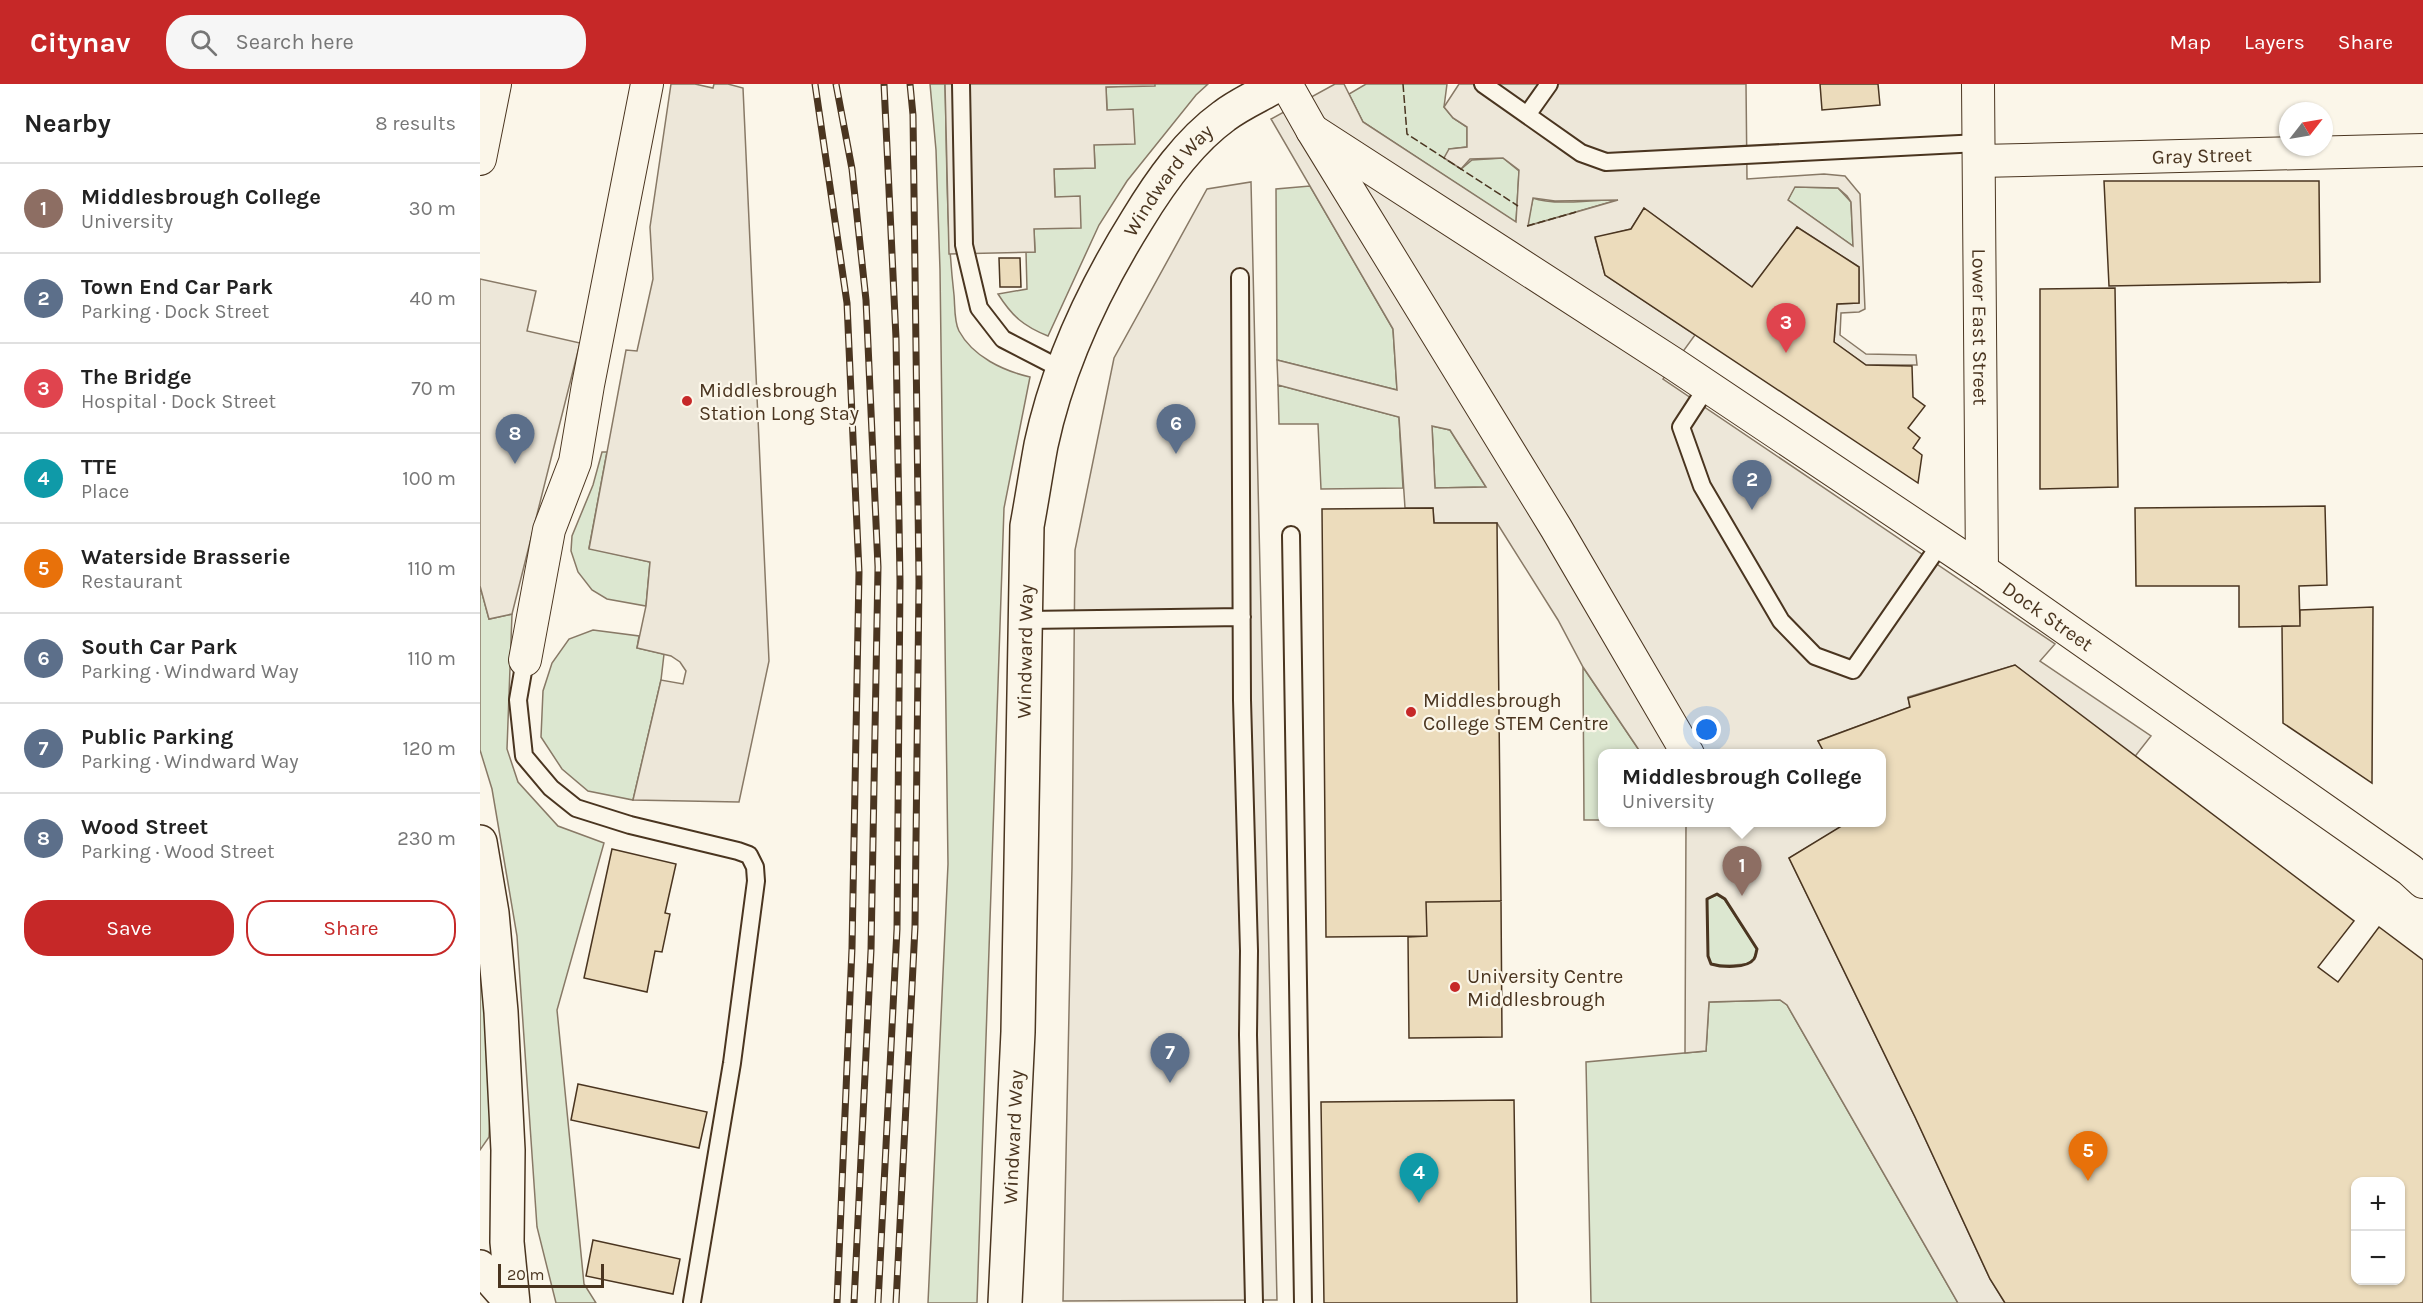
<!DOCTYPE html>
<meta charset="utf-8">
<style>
:root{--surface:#fff;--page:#f6f6f6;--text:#222;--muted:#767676;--line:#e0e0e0;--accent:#c62828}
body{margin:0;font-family:Karla,sans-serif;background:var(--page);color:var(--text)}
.controls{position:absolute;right:18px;bottom:18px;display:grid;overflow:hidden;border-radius:12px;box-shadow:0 2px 4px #0004}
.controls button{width:54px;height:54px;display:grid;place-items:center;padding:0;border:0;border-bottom:2px solid var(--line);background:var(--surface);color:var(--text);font:30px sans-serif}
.compass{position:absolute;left:1799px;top:18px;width:54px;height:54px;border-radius:50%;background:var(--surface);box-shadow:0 2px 4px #0004;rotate:59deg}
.scale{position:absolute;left:18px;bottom:15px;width:106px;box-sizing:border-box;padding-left:6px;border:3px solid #4a3520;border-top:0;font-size:16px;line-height:21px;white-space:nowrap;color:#4a3520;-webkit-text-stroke:4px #fbf6e9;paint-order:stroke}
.you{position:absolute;left:1227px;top:646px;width:21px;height:21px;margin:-15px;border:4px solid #fff;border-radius:50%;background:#1a73e8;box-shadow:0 0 0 9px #1a73e833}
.badge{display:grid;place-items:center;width:39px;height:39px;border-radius:50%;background:var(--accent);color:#fff;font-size:20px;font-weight:700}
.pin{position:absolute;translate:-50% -50px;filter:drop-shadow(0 2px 3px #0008)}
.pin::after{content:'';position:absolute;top:32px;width:21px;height:18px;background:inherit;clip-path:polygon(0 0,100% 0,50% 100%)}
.popup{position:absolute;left:1118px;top:665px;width:288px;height:78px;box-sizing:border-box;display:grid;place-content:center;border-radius:12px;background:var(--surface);filter:drop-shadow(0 2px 4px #0005);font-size:20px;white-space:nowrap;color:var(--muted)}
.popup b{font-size:22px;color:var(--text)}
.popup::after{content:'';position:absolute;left:50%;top:100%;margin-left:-12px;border:12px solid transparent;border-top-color:var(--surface)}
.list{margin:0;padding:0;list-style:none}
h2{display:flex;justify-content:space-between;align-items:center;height:78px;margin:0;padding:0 24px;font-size:26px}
h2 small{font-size:20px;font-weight:400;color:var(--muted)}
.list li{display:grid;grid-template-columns:39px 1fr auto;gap:18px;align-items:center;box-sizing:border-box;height:90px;padding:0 24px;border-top:2px solid var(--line)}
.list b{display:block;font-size:22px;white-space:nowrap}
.list p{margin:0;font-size:20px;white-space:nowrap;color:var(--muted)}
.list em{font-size:20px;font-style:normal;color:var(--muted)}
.actions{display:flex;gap:12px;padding:18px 24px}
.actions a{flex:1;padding:14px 0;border:2px solid var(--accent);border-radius:24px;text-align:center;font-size:21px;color:var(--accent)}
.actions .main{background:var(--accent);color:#fff}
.icon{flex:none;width:33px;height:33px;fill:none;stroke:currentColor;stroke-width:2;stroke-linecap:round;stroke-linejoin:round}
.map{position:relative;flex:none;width:1943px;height:1219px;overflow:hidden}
header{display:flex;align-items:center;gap:36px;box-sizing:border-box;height:84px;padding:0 30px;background:var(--accent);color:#fff}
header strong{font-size:28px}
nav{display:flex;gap:33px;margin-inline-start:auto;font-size:21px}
.search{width:420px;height:54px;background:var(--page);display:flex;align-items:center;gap:15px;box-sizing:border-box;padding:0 21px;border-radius:24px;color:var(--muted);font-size:22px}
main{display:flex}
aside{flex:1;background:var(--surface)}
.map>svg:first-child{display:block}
</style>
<header>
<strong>Citynav</strong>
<div class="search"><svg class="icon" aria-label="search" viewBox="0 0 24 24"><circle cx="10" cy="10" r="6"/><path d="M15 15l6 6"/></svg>Search here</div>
<nav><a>Map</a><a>Layers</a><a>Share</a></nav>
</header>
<main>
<aside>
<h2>Nearby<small>8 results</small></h2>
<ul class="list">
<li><span class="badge" style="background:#8d6e63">1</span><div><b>Middlesbrough College</b><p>University</p></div><em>30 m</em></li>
<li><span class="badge" style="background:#5c6f8a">2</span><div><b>Town End Car Park</b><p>Parking · Dock Street</p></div><em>40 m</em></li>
<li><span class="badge" style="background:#e0444e">3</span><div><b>The Bridge</b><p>Hospital · Dock Street</p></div><em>70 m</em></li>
<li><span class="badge" style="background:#0f9aa8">4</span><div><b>TTE</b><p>Place</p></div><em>100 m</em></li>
<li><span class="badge" style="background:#e8710a">5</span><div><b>Waterside Brasserie</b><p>Restaurant</p></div><em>110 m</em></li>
<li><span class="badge" style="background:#5c6f8a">6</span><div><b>South Car Park</b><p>Parking · Windward Way</p></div><em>110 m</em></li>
<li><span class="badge" style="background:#5c6f8a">7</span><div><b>Public Parking</b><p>Parking · Windward Way</p></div><em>120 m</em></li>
<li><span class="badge" style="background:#5c6f8a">8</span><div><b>Wood Street</b><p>Parking · Wood Street</p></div><em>230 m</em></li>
</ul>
<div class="actions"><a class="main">Save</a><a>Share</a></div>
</aside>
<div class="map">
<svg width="1943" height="1219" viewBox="0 0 1943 1219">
<rect width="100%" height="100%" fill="#fbf6e9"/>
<path fill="#dce7d0" stroke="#887966" stroke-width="1.5" d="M450,0h15c2,70 1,141 9,211 1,10 0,27 5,36 14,26 45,40 71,46l-26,131 -27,795h-49l20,-439 -8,-594 -4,-120z
M675,0h53l-12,11 -69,86 -28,44 -51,111c-25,-10 -36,-20 -50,-42l29,-5 -1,-37h9l-1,-23 21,-32 -1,-28 41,-1 -1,-23 13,-35 -1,-23z
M886,0h81l-3,23 9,11 14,9v20l-18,2 12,20 11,-9 31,-2 16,13 -3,52 -153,-101 -14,-28z
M830,102l83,143 4,61 -120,-30 -1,-171z
M1314,103l44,1 13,14 2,44 -65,-46z
M1053,114c19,8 67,2 88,1l-94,27z
M798,301l121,32 4,71 -82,1 -3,-65h-39z
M952,342l18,4 36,57 -51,1z
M122,368h5l-18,96 61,14 -4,44 -39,-7 -15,-9 -14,-18 -7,-21 1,-15 21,-51z
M0,502l9,33 23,-5 -5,135 11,33 40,44 46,17 -47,167 27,274 12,19h-40l-19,-76 -20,-291 -25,-147 -12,-39z
M113,546l46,6 -2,12 27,6 -3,26 -28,120 -45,-9 -26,-22 -21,-32 2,-46 9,-28 17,-24z
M1103,583l58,86 -39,1v66h-18z
M1237,810l8,5 32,50c-1,3 -1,7 -3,10 -7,10 -33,8 -43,5l-3,-8 -1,-57z
M0,825l13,127 -4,101 -9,13z
M1300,916l7,5 171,298h-367l-5,-241 120,-11 3,-49z"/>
<path fill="#ede7d9" stroke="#887966" stroke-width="1.5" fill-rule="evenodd" d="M191,0h24l18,4 1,-4h14l15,4 26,573 -30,141 -106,-2 28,-120 22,4 3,-13 -6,-9 -9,-6 -34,-8 9,-42 4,-44 -61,-13 37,-199 11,1 16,-72 -3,-52z
M465,0h210v2l-49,1 1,23 26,-1 2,35 -41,1 1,23 -41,1 1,28 25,-1 1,32 -47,1 1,23 -86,2z
M855,0h9l19,38 153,100 3,-52 -16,-12 -33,1 -9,10 -17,-11 5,-9 18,-2v-20l-14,-9 -9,-11 15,-23h287l1,95 77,-5 21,2 15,18 5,115 -6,3 -18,1 -1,22 26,19 50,1 1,10h-51l-32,-23 3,-38 22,-1v-36l-62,-40 -45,60 -108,-79 -13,21 -36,9 10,37 90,60 -32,44 392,265 -15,17 111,75 -18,23 -118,-94 -107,32 2,10 -92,34 7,12h-184l-58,-86 -25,-47 -61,-97h-63l-1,-15h-28l-6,-91 -121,-32 -1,-25 120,30 -4,-61 -122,-210zM1315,103l43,1 9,8 4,6 2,44 -65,-46zM1053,114l22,3 63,-1 -90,26zM952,342l18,4 36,57 -51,1z
M771,98l26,1118 -214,1 9,-434 3,-317 39,-192 93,-169z
M0,195l56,12 -9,40 53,12 -68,271 -23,5 -9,-33z
M1206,739h162l-59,35 126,259 75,162 15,24h-47l-171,-298 -7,-5 -71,2 -3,49 -21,2zM1237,811l7,4 33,50 -3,10 -7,5 -29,2 -7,-2 -3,-8 -1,-57z"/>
<path fill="#ecdcbc" stroke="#4a3520" stroke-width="1.5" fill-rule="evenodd" d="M1340,0h58l2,21 -58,5z
M1624,97h215l1,101 -211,4z
M1164,124l108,79 45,-60 62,40v36l-22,1 -3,38 32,23 46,1 1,31 12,9 -17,22 12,10 -7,10 9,7 -4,28 -313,-208 -10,-38 36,-8z
M519,174h21l1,29h-21z
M1635,204l3,199 -78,2v-200z
M1845,422l2,79 -28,1 1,40 -61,1v-41h-103l-1,-78z
M953,424l1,15h63l4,378 -75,1 1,34 -101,1 -4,-428z
M1893,523l-1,176 -89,-60 -1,-97h18v-16z
M1535,581l339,256 -36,46 20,15 41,-55 44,33v343h-418l-15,-24 -75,-162 -126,-259 59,-36h34v-68h-57l-7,-13 92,-34 -2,-9zM1876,1098h44v98h-44z
M132,765l64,15 -11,49 5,1 -8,38 -7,-1 -8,41 -63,-14z
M1021,817l1,136 -93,1 -1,-101 19,-1 -1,-34z
M98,1000l129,28 -8,36 -128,-28z
M1034,1016l3,203h-193l-3,-201z
M113,1156l87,19 -7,35 -87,-18z"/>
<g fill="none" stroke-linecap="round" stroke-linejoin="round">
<defs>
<path id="lane" d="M481,0l3,161 15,63 24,31 60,31
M1003,0l98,69 25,9 373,-19
M1047,31l22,-31
M760,193l2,423 7,251 -1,84 6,268
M1227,303l-26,40 21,59 79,135 34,35 38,14 88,-127
M811,451l12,768
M547,536l215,-3
M45,576l-7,40 6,56 27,32 25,20 54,17 108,26 11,4 6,12 1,14 -24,182 -40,239"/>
<g id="street">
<path d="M806,0l26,46 244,398 132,226"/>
<path id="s1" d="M1498,0l4,486"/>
<path id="s2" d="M832,46l362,234 308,206 428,300 13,12"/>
<path d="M0,75l15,-75"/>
<path id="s3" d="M1500,77l443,-11"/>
<path d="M45,576l24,-130 26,-68 13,-77 59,-301"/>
</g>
<g id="secondary">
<path d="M0,1183l32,36"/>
<path id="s4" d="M525,1219l13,-271 9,-506c5,-27 9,-54 14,-81 17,-80 53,-156 96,-225 23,-38 51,-78 87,-104 17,-13 37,-21 55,-32"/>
</g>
<path id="highway" d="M0,758l12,71 9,99 7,138 -1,92 6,61"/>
</defs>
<use href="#lane" stroke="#4a3520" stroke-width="20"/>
<use href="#street" stroke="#4a3520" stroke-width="34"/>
<use href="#secondary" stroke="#4a3520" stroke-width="36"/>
<use href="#highway" stroke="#4a3520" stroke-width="36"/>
<use href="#lane" stroke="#fbf6e9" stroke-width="16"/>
<use href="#street" stroke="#fbf6e9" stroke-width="32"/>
<use href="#secondary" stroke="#fbf6e9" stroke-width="33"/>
<use href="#highway" stroke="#fbf6e9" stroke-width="33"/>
<defs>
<path id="rail" d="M335,0l32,219 12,269 -7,376 -15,355
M356,0l16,85 14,131 12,267 -7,383 -17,353
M398,1219l19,-374 3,-348 -4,-243 -12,-254
M416,1219l19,-376 4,-345 -6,-467 -3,-31"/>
</defs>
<use href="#rail" stroke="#4a3520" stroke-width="7"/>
<use href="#rail" stroke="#fbf6e9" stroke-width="4.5" stroke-dasharray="14" stroke-linecap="butt"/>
<path stroke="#4a3520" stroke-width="1.5" stroke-dasharray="8 3" stroke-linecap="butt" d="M923,0l4,50 111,72
M1047,142l49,-14"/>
<path stroke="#4a3520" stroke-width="3" d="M1237,810l8,5 32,50c-1,3 -1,7 -3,10 -7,10 -33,8 -43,5l-3,-8 -1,-57z"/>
</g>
<g fill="#c62828" stroke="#fbf6e9" stroke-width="2">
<circle cx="207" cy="317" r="6"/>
<circle cx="931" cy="628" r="6"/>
<circle cx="975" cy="903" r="6"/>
</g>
<g text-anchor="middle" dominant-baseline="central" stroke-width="4.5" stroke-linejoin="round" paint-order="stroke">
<g font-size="20" fill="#4a3520" stroke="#fbf6e9">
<text stroke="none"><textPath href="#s3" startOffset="222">Gray Street</textPath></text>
<text stroke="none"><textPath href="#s4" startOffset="1156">Windward Way</textPath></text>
<text stroke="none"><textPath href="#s1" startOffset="243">Lower East Street</textPath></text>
<text stroke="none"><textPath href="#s2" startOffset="882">Dock Street</textPath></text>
<text stroke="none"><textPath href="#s4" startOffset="652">Windward Way</textPath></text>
<text stroke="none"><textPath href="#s4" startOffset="166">Windward Way</textPath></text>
</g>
<g font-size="20" fill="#4a3520" stroke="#fbf6e9" text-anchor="start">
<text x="219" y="306">Middlesbrough<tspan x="219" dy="23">Station Long Stay</tspan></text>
<text x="943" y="616">Middlesbrough<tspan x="943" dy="23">College STEM Centre</tspan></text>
<text x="987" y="892">University Centre<tspan x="987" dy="23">Middlesbrough</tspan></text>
</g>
</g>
</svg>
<div class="controls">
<button>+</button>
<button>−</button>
</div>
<svg class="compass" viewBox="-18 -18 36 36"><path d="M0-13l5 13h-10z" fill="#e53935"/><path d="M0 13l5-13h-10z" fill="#767676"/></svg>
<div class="scale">20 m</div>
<div class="you"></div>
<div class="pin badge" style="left:1262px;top:812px;background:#8d6e63">1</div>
<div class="popup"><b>Middlesbrough College</b>University</div>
<div class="pin badge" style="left:1272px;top:426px;background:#5c6f8a">2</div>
<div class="pin badge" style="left:1306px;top:269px;background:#e0444e">3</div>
<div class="pin badge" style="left:939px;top:1119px;background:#0f9aa8">4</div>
<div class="pin badge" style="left:1608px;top:1097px;background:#e8710a">5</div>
<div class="pin badge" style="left:696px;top:370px;background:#5c6f8a">6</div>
<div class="pin badge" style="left:690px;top:999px;background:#5c6f8a">7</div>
<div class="pin badge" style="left:35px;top:380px;background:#5c6f8a">8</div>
</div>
</main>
